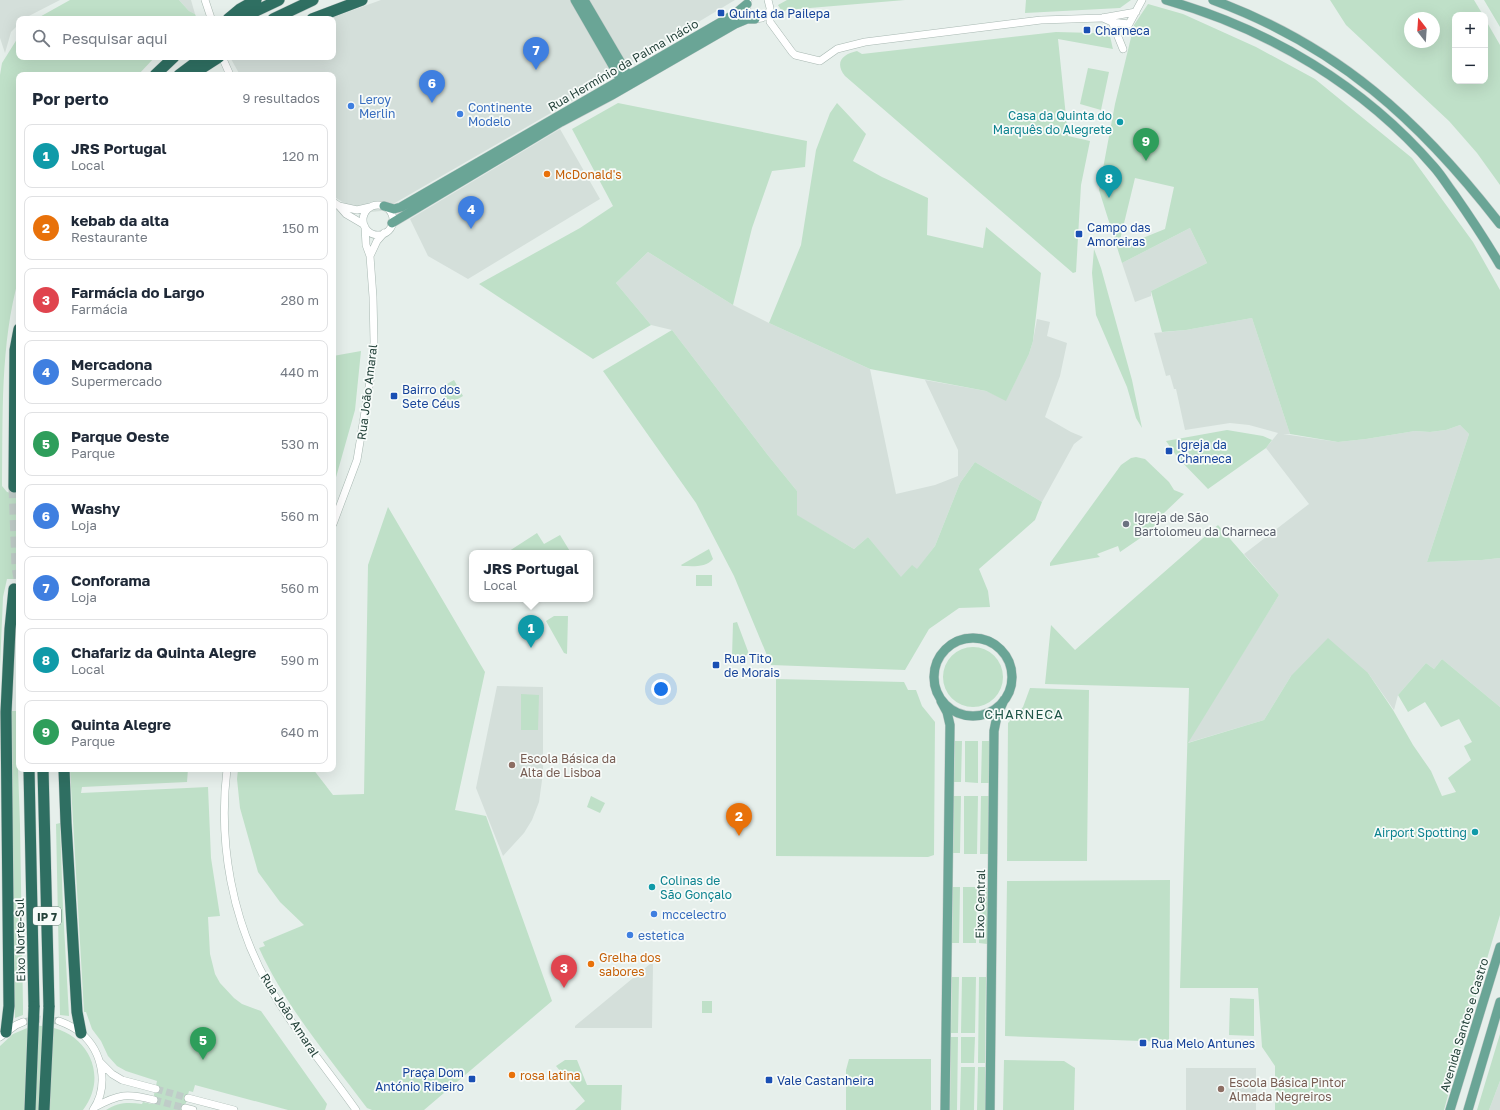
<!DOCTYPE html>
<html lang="pt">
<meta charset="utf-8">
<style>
:root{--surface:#fff;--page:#f6f6f7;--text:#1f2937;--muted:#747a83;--line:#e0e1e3;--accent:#b45309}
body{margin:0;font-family:"Golos Text",sans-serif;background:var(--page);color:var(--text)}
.controls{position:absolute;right:12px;top:12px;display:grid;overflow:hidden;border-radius:8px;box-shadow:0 4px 16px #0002}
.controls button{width:36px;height:36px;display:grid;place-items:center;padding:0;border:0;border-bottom:1px solid var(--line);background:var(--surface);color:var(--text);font:20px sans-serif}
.compass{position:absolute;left:1404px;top:12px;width:36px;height:36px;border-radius:50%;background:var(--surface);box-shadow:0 4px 16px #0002;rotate:343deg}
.you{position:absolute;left:661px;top:689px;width:14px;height:14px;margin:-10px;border:3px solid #fff;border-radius:50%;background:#1a73e8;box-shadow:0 0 0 6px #1a73e833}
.badge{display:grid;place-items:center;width:26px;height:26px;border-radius:50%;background:var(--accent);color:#fff;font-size:13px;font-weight:700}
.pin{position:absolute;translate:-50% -33px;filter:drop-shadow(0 1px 2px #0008)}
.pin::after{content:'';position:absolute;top:21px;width:14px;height:12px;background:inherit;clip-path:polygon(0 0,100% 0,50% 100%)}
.popup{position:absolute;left:469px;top:550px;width:124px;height:52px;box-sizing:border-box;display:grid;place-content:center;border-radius:8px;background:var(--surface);filter:drop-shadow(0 1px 3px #0005);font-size:13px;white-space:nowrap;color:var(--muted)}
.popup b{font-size:15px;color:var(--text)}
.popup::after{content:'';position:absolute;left:50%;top:100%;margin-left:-8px;border:8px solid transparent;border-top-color:var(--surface)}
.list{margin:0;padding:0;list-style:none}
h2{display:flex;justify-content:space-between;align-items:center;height:52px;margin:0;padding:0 16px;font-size:17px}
h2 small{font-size:13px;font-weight:400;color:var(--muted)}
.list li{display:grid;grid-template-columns:26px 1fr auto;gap:12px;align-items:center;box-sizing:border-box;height:64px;margin:0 8px 8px;padding:0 8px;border:1px solid var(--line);border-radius:8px}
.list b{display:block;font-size:15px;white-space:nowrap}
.list p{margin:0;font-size:13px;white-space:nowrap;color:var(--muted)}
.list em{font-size:13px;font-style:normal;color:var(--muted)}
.icon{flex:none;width:22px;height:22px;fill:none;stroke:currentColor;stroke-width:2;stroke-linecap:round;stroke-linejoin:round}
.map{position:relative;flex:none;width:1500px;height:1110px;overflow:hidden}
.search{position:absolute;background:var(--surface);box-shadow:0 4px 16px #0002;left:16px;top:16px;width:320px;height:44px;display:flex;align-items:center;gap:10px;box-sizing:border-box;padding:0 14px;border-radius:8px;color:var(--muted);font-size:15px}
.panel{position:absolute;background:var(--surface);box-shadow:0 4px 16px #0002;left:16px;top:72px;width:320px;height:700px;border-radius:8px}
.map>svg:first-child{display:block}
</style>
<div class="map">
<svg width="1500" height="1110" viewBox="0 0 1500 1110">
<rect width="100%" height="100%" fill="#e6efeb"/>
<path fill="#d4dfda" d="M0,0h60l-37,19h-4v5l-8,8 -6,21 -5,-15z
M179,0h12l4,14 -6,-3z
M381,0h354l-100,60 -34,24 -220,127 -21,2 -27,-17v-121h-93l-9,-16 4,-2h98v-38h-5z
M560,129l40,70 -132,80 -40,-23 -18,-37z
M1190,228l17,35 -56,28v5l-16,6 -13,-39z
M648,252l85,53 36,18 101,46 26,125 39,-9 23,-9v-26l-33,-70 61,11 20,9 23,-46 4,-13 4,-22 13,3 -3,14 20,7 -7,33 -15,41 26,15 12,5 -9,7 -32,58 -67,-40 -15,21 -25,63 -18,24 -16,8 -33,-41 -14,12 -58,-34 1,-24 -30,-37 -95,-124 -21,-5 -35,-42z
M1252,318l38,116h-7l55,8 28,-3 49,-8 15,1 16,-2 14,-5 9,9 -42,128 55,-2 18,-2v149l-58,-48 -8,10 -8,-6 -28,32 -4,15 -26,-37 -77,3 -27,44 -77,23 92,-148 -35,-41 65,-50 -43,-56 12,-15 -29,-8 -19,-2 -45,7 -9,-41h-2l-4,-14 -4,1 -12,-43 32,-3z
M497,686l46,1v86l-4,29 -7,18 -8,13 -21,23 -27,-68z
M650,964h3v2l-1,62h-77v-2z
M1186,1068h70v42h-70z
M1500,1081v29h-11z"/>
<path fill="#bfe0c8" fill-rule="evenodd" d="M70,0h109l10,11 6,3 2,5h-161z
M787,0h118l-119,10 -3,3 -5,-8z
M1026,0h105l-11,8 -95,5z
M1330,0h144l9,15h-28v66h30v-62l15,26v140l-23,-32 -28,-32 -103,-96zM1410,18h24v24h-24z
M1484,0h16v27z
M1148,4l35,10 73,33 59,32 97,79 61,84 27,48v268l-18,2 -55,2 42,-128 -9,-9 -14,5 -16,2 -15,-1 -49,8 -28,3 -48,-8 -38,-116 -66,12 -24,2 -11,-41 56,-28 -17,-35 -68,35 -23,-73 16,-86 19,-79zM1135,178l39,9 -9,42 -47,19z
M1097,28c14,2 13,9 16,21l-55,-10 10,97 22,5 -9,44 -5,87 -3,1 -228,-197c-11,-14 -2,-22 12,-25l5,3 194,-22 39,1z
M19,36v21h136l-17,18h-119v202c-19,67 -16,140 -17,209l5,6 12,3v84h-12l-4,18 -3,70v-592l2,-12z
M1088,68l21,4 -8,38 -21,-6z
M618,103l189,38 -2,26 -33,4 -20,57 -19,77 -85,-53 -32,31 35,42 -58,34 -114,-75 101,-56 33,-22 -41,-77z
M837,103l29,31 -13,27 29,16 46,21 -1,37 56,13 3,-21 55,46 -8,68 -4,13 -23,47 -20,-10 -116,-22 -101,-46 32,-78 15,-95 14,-37z
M1094,249l7,19 31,112 10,48 -6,-10 -9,-31 -31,-72 -4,-42z
M672,330l95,124 30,37v24l57,34 14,-12 33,40 11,-12 5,4 18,-23 25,-63 15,-21 67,40 -7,18 -56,49 9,22 2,16 -31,1 -30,21 -24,41 -134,-5 -37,-89 -38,-73 -93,-132z
M361,351l-6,59 -22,78v-132z
M454,380l9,16 -14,8 -9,-16z
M1227,430l36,6 9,4 -6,8 -58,41 -30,-31 -12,-17z
M1136,457l9,2 24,23 5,8 10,4 -20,19 1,5 -10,10 -35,24 -2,-6 -21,8 3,3 -50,9v-3l71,-98 10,-7z
M388,507l97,165 -30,138 31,6 66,185 -128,109h-52l-5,-2c-39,-52 -81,-101 -108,-160l6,-2 -2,-4 41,-17 -24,-23 -22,-30 -18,-64 -3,-29 1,-10h75l20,26 31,-1 4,-229z
M1218,525l61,70 -91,148 76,-23 27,-44 37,-38 40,35 25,37 20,35 18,26 11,25 14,-4 -8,-14 23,-18 -7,-14 8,-4 -13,-23 -18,8 -16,-25 -17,10 -10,-17 28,-32 8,6 8,-10 58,48v208l-33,111 -23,84h-169v-44l-13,-19 -4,-59h-78l9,-300 -144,-4 6,-59 24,25z
M537,533l7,11 16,-9 11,18h-65z
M709,549l4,10c-7,9 -21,7 -31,7l-1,-1z
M696,575h16v11h-16z
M554,616h14l-1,38 -3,-1 -18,-32z
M737,622l12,32 -3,1v2h-14l1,-34z
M943 677a30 30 0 1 1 60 0a30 30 0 1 1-60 0Z
M776,679l128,3 4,8h8l6,16 13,16 -1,133 -6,2 -152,-1z
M1030,688l59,2 -2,171h-80l1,-138 15,-16z
M521,694l18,1 -1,35h-17z
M12,711h4l4,114 3,182v8l-8,3 -5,-193h3z
M955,741h7l-1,41h-7z
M965,741h13v42l-13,-1z
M982,741h7v42h-8z
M70,769h118l-1,13 -105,5 -1,6 127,-6 3,71 9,58 -12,1 2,37 5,20 5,9 14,15 8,6 19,7 66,93 -2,6h-37l-93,-25 -2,7 -4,-1 -5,19h-78c12,-8 23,-8 36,-6l1,-2 9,2 5,-23 -31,-10 -9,-5 -9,-10 -7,-15 -9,-12 -6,-17h-2z
M591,796l14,7 -5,10 -13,-6z
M954,796h7l-1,57h-7z
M964,796h14l-1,58h-13z
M981,796h8l-1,58h-8z
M60,823l3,86 6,107 -9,-1 -4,-191z
M1170,880l-1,162 -164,-6 2,-155z
M953,887h7l-1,56h-7z
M963,887h14l-1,56h-13z
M980,887l7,1v56l-8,-1z
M952,977h7l-1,56h-7z
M962,977h14l-1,56h-14z
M979,977h7l-1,86h-7z
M1230,998l24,1v37l-25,-1z
M702,1001h10v12h-10z
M32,1026c48,-4 81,44 51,84h-83v-64l13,-12z
M1500,1034v47l-11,29h-12z
M951,1037h7l-1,73h-7z
M961,1037h14l-1,26h-13z
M849,1059h82v51h-85v-40z
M565,1060h12l10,25h35l-1,25h-46l10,-9 -29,-35z
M1004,1060l60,1 11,7 -1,42h-71z
M961,1067h14l-1,43h-14z
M978,1067h7v43h-8z"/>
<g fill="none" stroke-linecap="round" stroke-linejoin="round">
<path stroke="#bfccc8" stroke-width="7" stroke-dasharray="7 3.5" stroke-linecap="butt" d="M23,1022l15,-3 21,2
M156,1089l32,9
M154,1100l31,8"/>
<path stroke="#bfccc8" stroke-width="11" stroke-dasharray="11 5.5" stroke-linecap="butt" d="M14,487l3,80 2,11"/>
<defs>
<path id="minor" d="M205,0l6,18
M768,0l2,8v14l22,30 3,3 25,6 17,-12 28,-7 176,-22 61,-2 34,-6
M748,2c-3,7 0,13 7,17l7,-1 8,-7
M1103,18l9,4 17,2 13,-24
M1112,22l11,27
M223,59l7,16
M333,202l6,4 7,8 17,10
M363 220a15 15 0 1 1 30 0a15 15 0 1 1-30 0Z
M339,206l18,4 13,-3
M370,256l7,-15 7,-8
M333,524l24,-64 14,-85 3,-33 -1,-45 -3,-41 -4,-11 -1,-18
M227,769c-9,74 5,152 42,217 25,44 58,83 87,124
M59,1021c8,3 16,7 22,12 22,19 28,53 12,77
M0,1037l16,-12 7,-3
M100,1062l12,12 10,6 34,9
M188,1098l46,12
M95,1107c24,-13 32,-14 59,-7
M185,1108l8,2"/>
<path id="major" d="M575,0l49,85
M584,0l47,80
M1166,0c103,29 198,86 268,167 8,9 13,18 20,27 16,23 32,47 46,71
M1213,0c125,46 207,121 287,224
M384,206l10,3 7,-2 334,-193 12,-10
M392,223l169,-101 51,-27 123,-71 12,-5h8
M934 677a39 39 0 1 1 78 0a39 39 0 1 1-78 0Z
M941,701l6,11 3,13 -5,385
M990,1110l4,-379 3,-15 7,-16
M1450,1110l50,-163
M1468,1110l32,-108"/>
<path id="highway" d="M228,19l12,-10 16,-9
M239,19l40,-19
M273,19l40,-19
M312,19l50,-19
M155,75l19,-18
M179,75l24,-18
M191,75l28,-18
M14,487l1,-137 4,-21
M29,769l5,238
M43,769l6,238
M64,769l2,54 11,189 4,21
M6,1032l3,-26 -3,-294 4,-83 4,-40"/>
</defs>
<use href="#minor" stroke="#a8b8b2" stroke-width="8"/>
<use href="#major" stroke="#c2cac8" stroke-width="10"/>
<use href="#highway" stroke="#c2cac8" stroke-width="12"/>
<use href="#minor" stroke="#fff" stroke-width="7"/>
<use href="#major" stroke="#6aa596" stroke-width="9"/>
<use href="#highway" stroke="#2f6f62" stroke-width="11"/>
<defs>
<path id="highway-bridge" d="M30,1110l4,-103
M44,1110l5,-103"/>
</defs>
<use href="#highway-bridge" stroke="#c2cac8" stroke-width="12" stroke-linecap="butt"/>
<use href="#highway-bridge" stroke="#2f6f62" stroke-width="11"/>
</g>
<g fill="#1a4fb4" stroke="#f7fbf9" stroke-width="1.5">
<rect x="717" y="9" width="8" height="8" rx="2"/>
<rect x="1083" y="26" width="8" height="8" rx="2"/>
<rect x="1075" y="230" width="8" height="8" rx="2"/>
<rect x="390" y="392" width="8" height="8" rx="2"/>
<rect x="1165" y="447" width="8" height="8" rx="2"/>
<rect x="712" y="661" width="8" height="8" rx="2"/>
<rect x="1139" y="1039" width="8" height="8" rx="2"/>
<rect x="468" y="1075" width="8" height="8" rx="2"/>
<rect x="765" y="1076" width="8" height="8" rx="2"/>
</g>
<g fill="#3f7fe0" stroke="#f7fbf9" stroke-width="1.5">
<circle cx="351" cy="106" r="4"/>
<circle cx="460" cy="114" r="4"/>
<circle cx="654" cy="914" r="4"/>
<circle cx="630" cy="935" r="4"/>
</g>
<g fill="#0f9aa8" stroke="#f7fbf9" stroke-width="1.5">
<circle cx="1120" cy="122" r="4"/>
<circle cx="1475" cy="832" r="4"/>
<circle cx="652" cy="887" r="4"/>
</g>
<g fill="#e8710a" stroke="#f7fbf9" stroke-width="1.5">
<circle cx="547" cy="174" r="4"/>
<circle cx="591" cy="964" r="4"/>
<circle cx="512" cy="1075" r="4"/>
</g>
<circle fill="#6b7280" stroke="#f7fbf9" stroke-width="1.5" cx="1126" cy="524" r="4"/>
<g fill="#8d6e63" stroke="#f7fbf9" stroke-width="1.5">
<circle cx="512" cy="765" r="4"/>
<circle cx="1221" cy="1089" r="4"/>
</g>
<g text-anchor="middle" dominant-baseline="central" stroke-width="3.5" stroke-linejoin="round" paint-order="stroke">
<rect fill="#f7fbf9" stroke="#637a73" stroke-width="1" x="33" y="907" width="28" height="18" rx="3"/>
<g font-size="11" font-weight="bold" fill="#24423a">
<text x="47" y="916">IP 7</text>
</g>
<g font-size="12" fill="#164399" stroke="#f7fbf9" text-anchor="start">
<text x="729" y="13">Quinta da Pailepa</text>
<text x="1095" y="30">Charneca</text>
<text x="1087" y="227">Campo das<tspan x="1087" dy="14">Amoreiras</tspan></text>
<text x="402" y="389">Bairro dos<tspan x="402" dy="14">Sete Céus</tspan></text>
<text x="1177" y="444">Igreja da<tspan x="1177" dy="14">Charneca</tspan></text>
<text x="724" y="658">Rua Tito<tspan x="724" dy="14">de Morais</tspan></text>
<text x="1151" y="1043">Rua Melo Antunes</text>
<text x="464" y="1072" text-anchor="end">Praça Dom<tspan x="464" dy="14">António Ribeiro</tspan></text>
<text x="777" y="1080">Vale Castanheira</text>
</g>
<g font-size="12" fill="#24423a" stroke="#f7fbf9">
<text transform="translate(623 65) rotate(-30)">Rua Hermínio da Palma Inácio</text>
<text transform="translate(367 392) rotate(-83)">Rua João Amaral</text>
<text transform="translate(980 904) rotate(-89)">Eixo Central</text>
<text transform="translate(20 940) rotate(-91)">Eixo Norte-Sul</text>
<text transform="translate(290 1015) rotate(57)">Rua João Amaral</text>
<text transform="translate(1464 1025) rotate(-73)">Avenida Santos e Castro</text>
</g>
<g font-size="12" fill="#366cbe" stroke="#f7fbf9" text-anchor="start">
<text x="359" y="99">Leroy<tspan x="359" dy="14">Merlin</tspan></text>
<text x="468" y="107">Continente<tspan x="468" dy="14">Modelo</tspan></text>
<text x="662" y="914">mccelectro</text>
<text x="638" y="935">estetica</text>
</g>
<g font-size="12" fill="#0d838f" stroke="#f7fbf9" text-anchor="end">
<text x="1112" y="115">Casa da Quinta do<tspan x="1112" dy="14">Marquês do Alegrete</tspan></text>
<text x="1467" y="832">Airport Spotting</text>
<text x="660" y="880" text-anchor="start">Colinas de<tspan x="660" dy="14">São Gonçalo</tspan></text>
</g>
<g font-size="12" fill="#c56008" stroke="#f7fbf9" text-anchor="start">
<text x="555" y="174">McDonald's</text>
<text x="599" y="957">Grelha dos<tspan x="599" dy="14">sabores</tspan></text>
<text x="520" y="1075">rosa latina</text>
</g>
<g font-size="12" fill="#5b616d" stroke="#f7fbf9" text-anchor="start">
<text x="1134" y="517">Igreja de São<tspan x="1134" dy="14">Bartolomeu da Charneca</tspan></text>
</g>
<g font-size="12" fill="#785e54" stroke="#f7fbf9" text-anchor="start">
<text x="520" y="758">Escola Básica da<tspan x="520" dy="14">Alta de Lisboa</tspan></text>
<text x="1229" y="1082">Escola Básica Pintor<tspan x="1229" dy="14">Almada Negreiros</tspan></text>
</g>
<g font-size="13" letter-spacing="1" fill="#1f5548" stroke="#f7fbf9">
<text x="1024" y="714">CHARNECA</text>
</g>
</g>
</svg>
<div class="controls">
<button>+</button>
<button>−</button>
</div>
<svg class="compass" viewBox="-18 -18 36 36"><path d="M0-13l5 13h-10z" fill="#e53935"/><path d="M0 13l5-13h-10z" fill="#747a83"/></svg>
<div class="you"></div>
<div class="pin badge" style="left:531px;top:648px;background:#0f9aa8">1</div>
<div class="popup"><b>JRS Portugal</b>Local</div>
<div class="pin badge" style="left:739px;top:836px;background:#e8710a">2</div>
<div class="pin badge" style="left:564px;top:988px;background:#e0444e">3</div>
<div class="pin badge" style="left:471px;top:229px;background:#3f7fe0">4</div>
<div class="pin badge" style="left:203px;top:1060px;background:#2e9e5b">5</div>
<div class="pin badge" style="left:432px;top:103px;background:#3f7fe0">6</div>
<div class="pin badge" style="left:536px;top:70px;background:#3f7fe0">7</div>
<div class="pin badge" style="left:1109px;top:198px;background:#0f9aa8">8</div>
<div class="pin badge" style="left:1146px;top:161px;background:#2e9e5b">9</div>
<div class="search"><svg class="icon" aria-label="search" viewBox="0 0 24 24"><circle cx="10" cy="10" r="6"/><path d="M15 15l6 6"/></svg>Pesquisar aqui</div>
<section class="panel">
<h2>Por perto<small>9 resultados</small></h2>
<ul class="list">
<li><span class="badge" style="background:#0f9aa8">1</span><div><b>JRS Portugal</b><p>Local</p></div><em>120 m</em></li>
<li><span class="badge" style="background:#e8710a">2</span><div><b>kebab da alta</b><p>Restaurante</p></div><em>150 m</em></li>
<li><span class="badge" style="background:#e0444e">3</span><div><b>Farmácia do Largo</b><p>Farmácia</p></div><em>280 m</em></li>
<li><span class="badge" style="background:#3f7fe0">4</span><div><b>Mercadona</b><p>Supermercado</p></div><em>440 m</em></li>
<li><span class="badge" style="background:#2e9e5b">5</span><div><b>Parque Oeste</b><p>Parque</p></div><em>530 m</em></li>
<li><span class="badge" style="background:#3f7fe0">6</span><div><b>Washy</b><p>Loja</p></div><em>560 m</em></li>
<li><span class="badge" style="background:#3f7fe0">7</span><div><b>Conforama</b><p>Loja</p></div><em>560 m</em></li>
<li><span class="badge" style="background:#0f9aa8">8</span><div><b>Chafariz da Quinta Alegre</b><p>Local</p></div><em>590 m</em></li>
<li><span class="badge" style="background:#2e9e5b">9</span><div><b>Quinta Alegre</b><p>Parque</p></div><em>640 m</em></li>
</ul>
</section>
</div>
